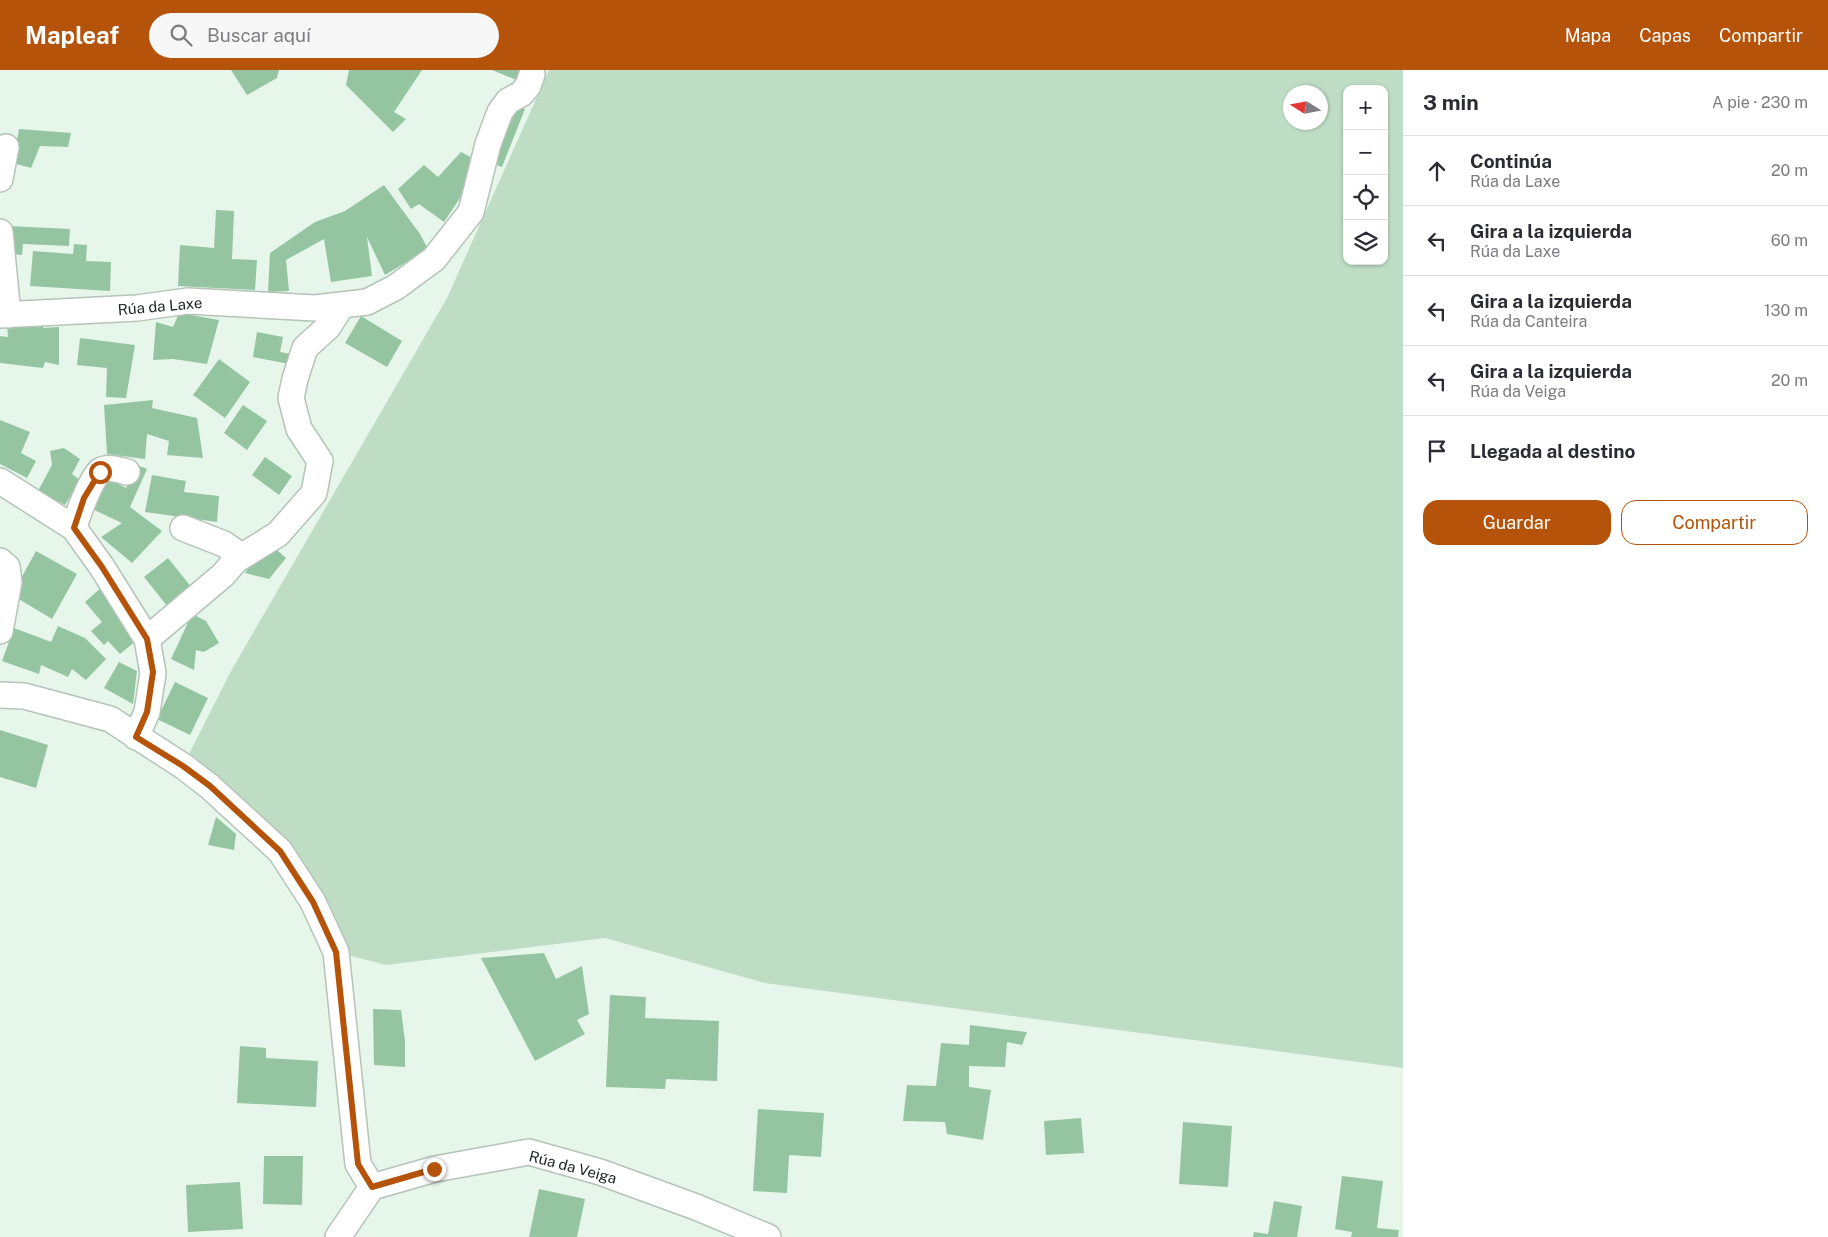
<!DOCTYPE html>
<html lang="es">
<meta charset="utf-8">
<style>
:root{--surface:#fff;--page:#f7f7f7;--text:#2b2b33;--muted:#7c7c81;--line:#e1e1e2;--accent:#b45309}
body{margin:0;font-family:"Public Sans",sans-serif;background:var(--page);color:var(--text)}
.controls{position:absolute;right:15px;top:15px;display:grid;overflow:hidden;border-radius:10px;box-shadow:0 1px 4px #0004}
.controls button{width:45px;height:45px;display:grid;place-items:center;padding:0;border:0;border-bottom:1px solid var(--line);background:var(--surface);color:var(--text);font:25px sans-serif}
.compass{position:absolute;left:1283px;top:15px;width:45px;height:45px;border-radius:50%;background:var(--surface);box-shadow:0 1px 4px #0004;rotate:281deg}
.stop{position:absolute;width:15px;height:15px;margin:-11px;border:4px solid #b45309;border-radius:50%;background:#fff}
.stop.end{background:#b45309;border-color:#fff;box-shadow:0 1px 5px #0008}
.list{margin:0;padding:0;list-style:none}
h2{display:flex;justify-content:space-between;align-items:center;height:65px;margin:0;padding:0 20px;font-size:21px}
h2 small{font-size:16px;font-weight:400;color:var(--muted)}
.list li{display:grid;grid-template-columns:32px 1fr auto;gap:15px;align-items:center;box-sizing:border-box;height:70px;padding:0 20px;border-top:1px solid var(--line)}
.list b{display:block;font-size:19px;white-space:nowrap}
.list p{margin:0;font-size:16px;white-space:nowrap;color:var(--muted)}
.list em{font-size:16px;font-style:normal;color:var(--muted)}
.actions{display:flex;gap:10px;padding:15px 20px}
.actions a{flex:1;padding:11px 0;border:1px solid var(--accent);border-radius:15px;text-align:center;font-size:18px;color:var(--accent)}
.actions .main{background:var(--accent);color:#fff}
.icon{flex:none;width:28px;height:28px;fill:none;stroke:currentColor;stroke-width:2;stroke-linecap:round;stroke-linejoin:round}
.map{position:relative;flex:none;width:1403px;height:1167px;overflow:hidden}
header{display:flex;align-items:center;gap:30px;box-sizing:border-box;height:70px;padding:0 25px;background:var(--accent);color:#fff}
header strong{font-size:24px}
nav{display:flex;gap:28px;margin-inline-start:auto;font-size:18px}
.search{width:350px;height:45px;background:var(--page);display:flex;align-items:center;gap:12px;box-sizing:border-box;padding:0 18px;border-radius:28px;color:var(--muted);font-size:19px}
main{display:flex}
aside{flex:1;background:var(--surface)}
.map>svg:first-child{display:block}
</style>
<header>
<strong>Mapleaf</strong>
<div class="search"><svg class="icon" aria-label="search" viewBox="0 0 24 24"><circle cx="10" cy="10" r="6"/><path d="M15 15l6 6"/></svg>Buscar aquí</div>
<nav><a>Mapa</a><a>Capas</a><a>Compartir</a></nav>
</header>
<main>
<div class="map">
<svg width="1403" height="1167" viewBox="0 0 1403 1167">
<rect width="100%" height="100%" fill="#e7f6ea"/>
<path fill="#bfddc5" fill-rule="evenodd" d="M549,0h854v998l-638,-85 -160,-45 -219,27 -50,-13 -23,-50 -130,-136 48,-95 216,-373zM1347,19h37v172h-37zM1290,22h30v30h-30z"/>
<path fill="#95c5a0" d="M231,0h48l-2,8 -30,17z
M349,0h73l-28,42 12,7 -13,13 -47,-47z
M492,0h34l-5,12z
M510,36l15,3 -23,58 -11,-4z
M19,59l52,4 -3,14 -28,-1 -9,22 -18,-5z
M461,82l19,10 -4,21 -16,15 -16,24 -25,-18 -8,5 -13,-20 26,-24 14,12z
M384,115l36,49 8,15 -43,26 -18,-38 5,39 -41,6 -7,-43 -38,21 3,31 -21,1 2,-39 45,-31 30,-11z
M216,140l18,1 -2,48 25,1 -2,30 -77,-4 2,-41 34,3z
M9,156l61,3 -1,17 -46,-2 -1,11 -14,-1z
M74,174l13,1 -1,16 25,1 -1,29 -80,-5 3,-35 40,3z
M179,243l40,7 -12,44 -34,-5 -20,1 3,-38 17,5z
M361,246l41,25 -15,26 -42,-24z
M46,252l-3,6 16,-1v38l-14,-3 -2,6 -43,-5v-27l8,1 -1,-12z
M257,262l26,5 -3,15 11,2 -2,10 -36,-7z
M80,268l55,7 -9,53 -20,-1 1,-29 -30,-3z
M219,289l31,23 -25,36 -32,-23z
M153,330l-1,8 45,10 6,40 -36,-3 2,-14 -22,-7 -2,25 -38,-5 -3,-49z
M243,335l24,16 -20,29 -23,-17z
M0,350l30,12 -9,21 15,8 -9,17 -27,-14z
M64,378l16,11 -8,15 8,6 -15,25 -27,-14 14,-26 -2,-14z
M265,387l27,19 -13,19 -27,-20z
M137,395l10,4 -17,38 32,24 -30,32 -31,-26 21,-14 -32,-15 15,-31 21,11z
M152,405l34,6 -2,11 35,4 -2,26 -72,-10z
M269,473l17,15 -17,21 -24,-6 14,-23z
M36,481l41,23 -25,45 -40,-24z
M168,488l24,30 -24,19 -24,-30z
M102,517l40,49 -22,18 -12,-13 -4,4 -13,-14 11,-9 -17,-20z
M192,544l14,7 13,22 -15,9 -8,-2 -2,20 -23,-11z
M58,556l27,12 21,21 -20,21 -14,-11 -4,8 -27,-12 -2,9 -37,-13 12,-33 37,14z
M119,592l18,9 -4,33 -29,-16z
M175,612l33,16 -18,37 -33,-16z
M0,660l48,15 -12,43 -36,-11z
M216,747l20,17 -2,16 -26,-5z
M544,883l12,26 26,-13 7,48 -12,6 8,14 -50,27 -54,-103z
M610,925l36,2 -1,21 74,3 -2,60 -51,-2 -1,10 -59,-2z
M373,939l28,1 4,31v26l-31,-2z
M970,955l57,7 -5,13 -15,-3 -2,25 -36,-1v21l22,3 -8,50 -36,-6 -2,-12 -42,-1 4,-36 29,1 5,-43 28,2z
M240,976l26,2v10l52,3 -2,46 -79,-4z
M758,1039l66,4 -3,44 -32,-2 -2,38 -34,-2z
M1081,1048l3,35 -38,2 -2,-34z
M1183,1052l49,4 -4,61 -49,-3z
M264,1086h39l-1,49 -39,-1z
M1342,1106l41,5 -6,47 22,2 -1,7h-47l1,-5 -17,-3z
M240,1112l3,47 -55,3 -2,-47z
M539,1119l46,10 -8,38h-48z
M1274,1131l28,5 -5,31h-44l1,-5 14,2z"/>
<g fill="none" stroke-linecap="round" stroke-linejoin="round">
<defs>
<path id="minor" d="M0,109l6,-32
M0,162l8,83
M0,245l137,-7 51,-7 127,7 52,-6 29,-15 38,-28 37,-47 17,-68 12,-32 8,-11 13,-7 7,-8 4,-12
M0,411l74,47 28,39 45,72 6,34 -6,39 -11,25
M74,458c3,-12 17,-49 26,-57 8,-5 19,-1 27,1
M183,458l41,16 10,7 2,9
M0,491l7,6 2,15 -9,49
M147,569l76,-64 13,-15 42,-26 36,-41 6,-32 -21,-32 -8,-31 4,-19 10,-31 23,-21 14,-22
M0,625l24,1 86,23 73,47 26,20 71,65 33,51 23,50 22,212 14,23
M338,1167l34,-50 63,-18 94,-17 71,20 96,35 72,30"/>
</defs>
<use href="#minor" stroke="#b5c3b8" stroke-width="28"/>
<use href="#minor" stroke="#fff" stroke-width="25"/>
</g>
<g fill="none" stroke-linecap="round" stroke-linejoin="round">
<path stroke="#b45309" stroke-width="6" d="M100,402l-16,26 -10,30 28,39 45,72 6,33 -6,40 -11,25 47,29 27,20 70,65 33,51 23,50 22,212 14,23 62,-18"/>
</g>
<g text-anchor="middle" dominant-baseline="central" stroke-width="4.5" stroke-linejoin="round" paint-order="stroke">
<g font-size="15" fill="#1d221e" stroke="#fff">
<text transform="translate(160 236) rotate(-5)">Rúa da Laxe</text>
<text transform="translate(573 1097) rotate(15)">Rúa da Veiga</text>
</g>
</g>
</svg>
<div class="controls">
<button>+</button>
<button>−</button>
<button><svg class="icon" aria-label="locate" viewBox="0 0 24 24"><circle cx="12" cy="12" r="6"/><path d="M12 2v4M12 18v4M2 12h4M18 12h4"/></svg></button>
<button><svg class="icon" aria-label="layers" viewBox="0 0 24 24"><path d="M12 4l9 5-9 5-9-5zM3 14l9 5 9-5"/></svg></button>
</div>
<svg class="compass" viewBox="-18 -18 36 36"><path d="M0-13l5 13h-10z" fill="#e53935"/><path d="M0 13l5-13h-10z" fill="#7c7c81"/></svg>
<div class="stop" style="left:100px;top:402px"></div>
<div class="stop end" style="left:434px;top:1099px"></div>
</div>
<aside>
<h2>3 min<small>A pie · 230 m</small></h2>
<ul class="list">
<li><svg class="icon" aria-label="ahead" viewBox="0 0 24 24"><path d="M12 20V5M6 11l6-6 6 6"/></svg><div><b>Continúa</b><p>Rúa da Laxe</p></div><em>20 m</em></li>
<li><svg class="icon" aria-label="left" viewBox="0 0 24 24"><path d="M17 20v-9H6M10 6l-5 5 5 5"/></svg><div><b>Gira a la izquierda</b><p>Rúa da Laxe</p></div><em>60 m</em></li>
<li><svg class="icon" aria-label="left" viewBox="0 0 24 24"><path d="M17 20v-9H6M10 6l-5 5 5 5"/></svg><div><b>Gira a la izquierda</b><p>Rúa da Canteira</p></div><em>130 m</em></li>
<li><svg class="icon" aria-label="left" viewBox="0 0 24 24"><path d="M17 20v-9H6M10 6l-5 5 5 5"/></svg><div><b>Gira a la izquierda</b><p>Rúa da Veiga</p></div><em>20 m</em></li>
<li><svg class="icon" aria-label="arrive" viewBox="0 0 24 24"><path d="M6 21V4h12l-3 4 3 4H6"/></svg><div><b>Llegada al destino</b></div></li>
</ul>
<div class="actions"><a class="main">Guardar</a><a>Compartir</a></div>
</aside>
</main>
